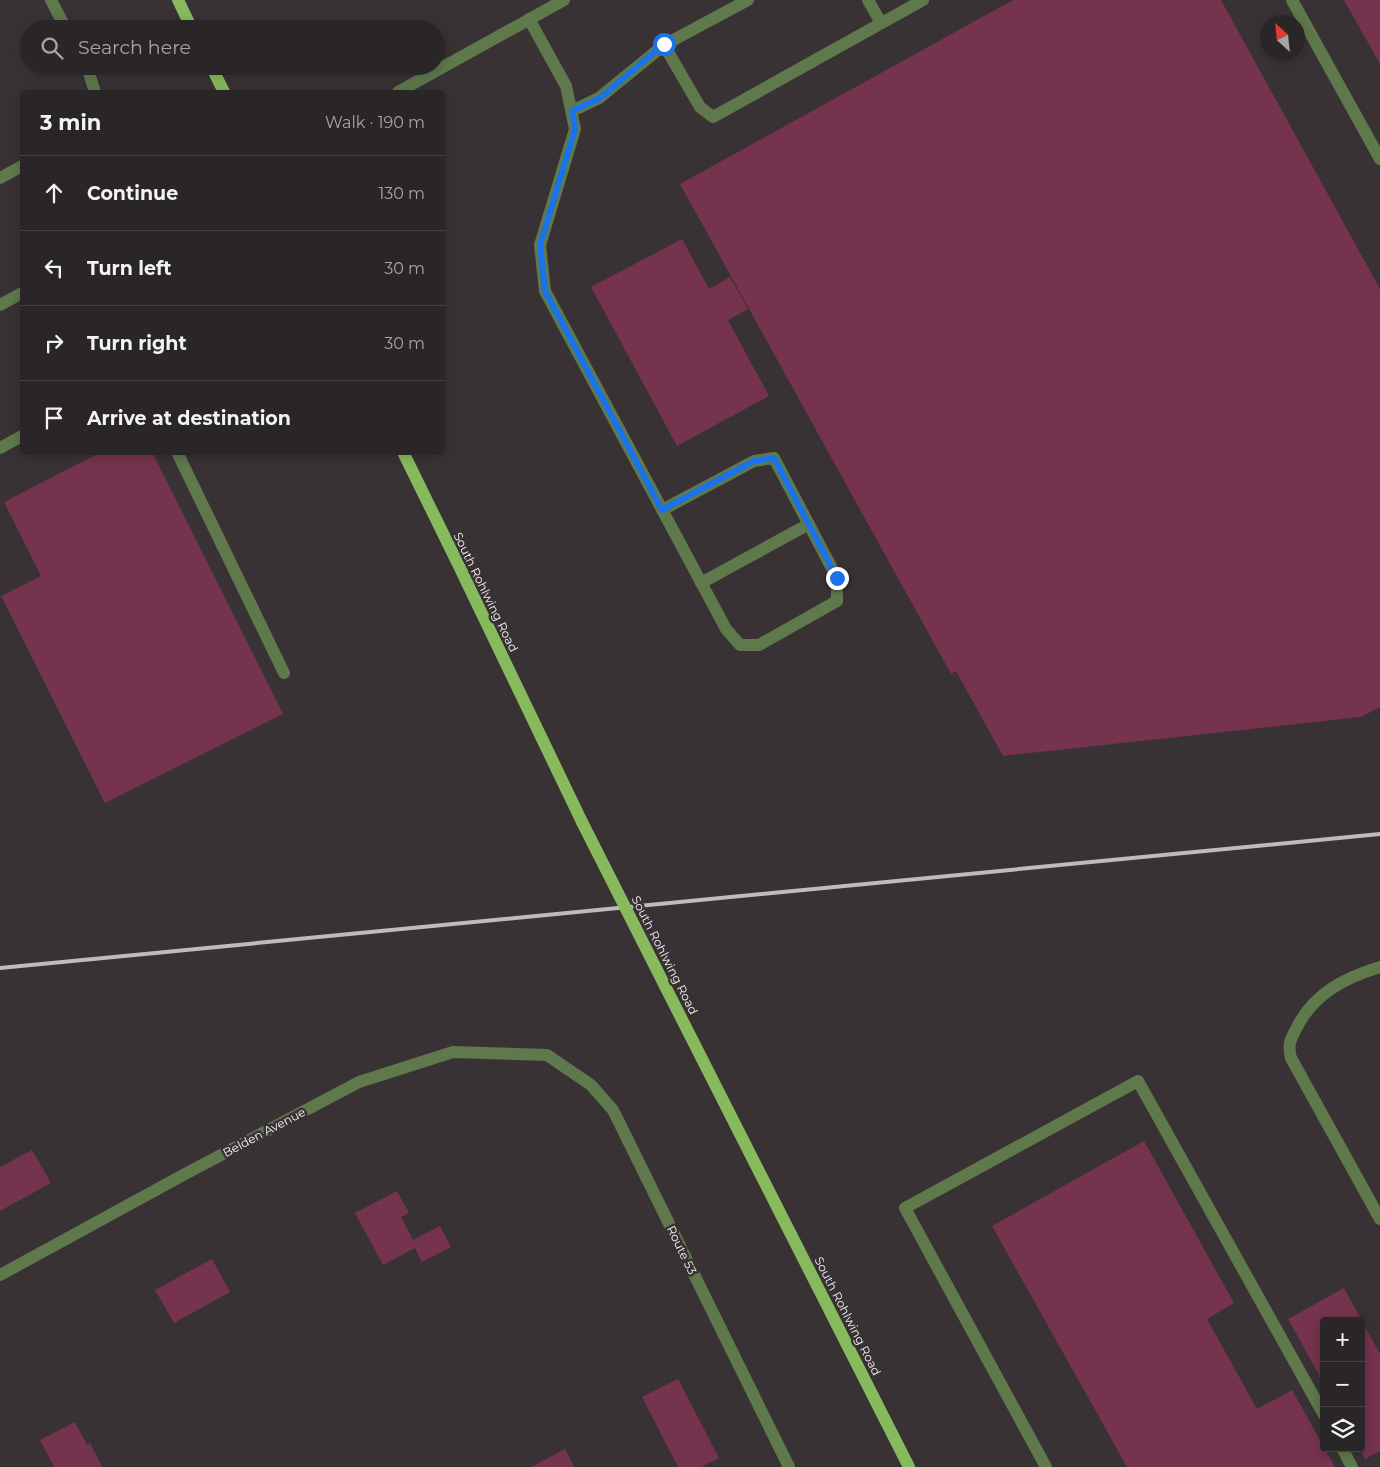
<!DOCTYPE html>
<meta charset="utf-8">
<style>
:root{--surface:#2a2627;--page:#322e2f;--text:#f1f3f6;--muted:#a5a5a7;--line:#464344}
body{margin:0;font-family:Montserrat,sans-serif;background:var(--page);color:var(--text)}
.controls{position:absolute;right:15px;bottom:15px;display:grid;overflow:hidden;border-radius:5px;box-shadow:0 2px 12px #0003}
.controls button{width:45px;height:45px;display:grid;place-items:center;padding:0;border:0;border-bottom:1px solid var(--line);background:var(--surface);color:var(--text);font:25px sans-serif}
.compass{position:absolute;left:1260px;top:15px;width:45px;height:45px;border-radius:50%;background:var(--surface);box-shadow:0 2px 12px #0003;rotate:333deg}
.stop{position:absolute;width:15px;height:15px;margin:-11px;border:4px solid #1a73e8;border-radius:50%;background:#fff}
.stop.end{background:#1a73e8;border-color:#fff;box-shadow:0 1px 5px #0008}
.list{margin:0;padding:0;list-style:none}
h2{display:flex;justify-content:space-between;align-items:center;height:65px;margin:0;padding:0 20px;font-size:21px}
h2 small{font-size:16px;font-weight:400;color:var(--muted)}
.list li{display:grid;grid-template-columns:32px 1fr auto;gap:15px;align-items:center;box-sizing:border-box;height:75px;padding:0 20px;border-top:1px solid var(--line)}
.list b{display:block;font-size:19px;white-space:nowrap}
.list em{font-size:16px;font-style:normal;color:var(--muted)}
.icon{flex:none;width:28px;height:28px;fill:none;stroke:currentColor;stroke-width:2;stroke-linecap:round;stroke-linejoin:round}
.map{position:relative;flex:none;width:1380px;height:1467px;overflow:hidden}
.search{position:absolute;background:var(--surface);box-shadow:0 2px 12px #0003;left:20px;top:20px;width:425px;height:55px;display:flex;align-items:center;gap:12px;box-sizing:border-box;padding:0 18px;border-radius:28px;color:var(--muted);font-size:19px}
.panel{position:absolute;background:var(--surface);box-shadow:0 2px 12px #0003;left:20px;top:90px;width:425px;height:365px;border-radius:5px}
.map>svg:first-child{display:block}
</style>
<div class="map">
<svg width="1380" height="1467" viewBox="0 0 1380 1467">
<rect width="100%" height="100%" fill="#383234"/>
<path fill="#75334e" d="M1013,0h208l159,289v418l-19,10 -358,39 -47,-85 -5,3 -271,-490z
M1344,0h36v64z
M682,239l27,50 21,-12 18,32 -20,11 41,76 -92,50 -86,-159z
M101,452h51l131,262 -178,89 -104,-207 40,-20 -37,-74z
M1144,1141l90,162 -27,16 50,90 35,-19 43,77h-208l-135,-241z
M32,1150l19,33 -51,28v-44z
M397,1191l12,22 -8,4 12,23 27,-14 11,21 -29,15 -7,-14 -32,17 -28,-52z
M212,1259l18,33 -56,31 -19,-33z
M1344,1288l36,66v97l-15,8 -6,-11h2v-127h-37v63l-36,-65z
M678,1379l41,79 -18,9h-23l-36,-70z
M75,1422l12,23 3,-2 12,24h-48l-14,-27z
M565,1449l9,18h-43z"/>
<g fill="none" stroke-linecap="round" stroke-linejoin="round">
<path stroke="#5f784c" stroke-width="12" d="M51,0l15,29
M868,0l13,23
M1292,0l88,159
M529,19l37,67 9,43 -35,116 5,46 181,338 14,16h19l78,-44v-23l-63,-120 -20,3 -92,49
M664,45l36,62 13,10 210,-117
M86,66l3,7 6,19
M572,111l27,-13 65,-53 84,-45
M0,178l22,-12
M0,448l22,-12
M177,452l107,221
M701,583l108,-59
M1380,967c-36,11 -67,27 -84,62 -2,4 -5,9 -6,14 -1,4 0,11 1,15l89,161
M1342,1448l10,19
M1046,1467l-141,-259 233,-127 186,334"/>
<path stroke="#5f784c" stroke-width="12" d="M0,1275l185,-101 174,-92 94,-30 94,3 44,30 22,25 176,357"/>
<path stroke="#5f784c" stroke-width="12" d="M398,92l166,-92
M0,305l22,-12"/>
<path stroke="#87ba5d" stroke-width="12" d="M178,0l14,29
M211,66l13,26
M403,452l56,114 123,256
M666,988l243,479"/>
<path stroke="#bfbabc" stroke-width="4" d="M0,968l1380,-134"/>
<path stroke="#87ba5d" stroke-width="12" d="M582,822l84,166"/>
</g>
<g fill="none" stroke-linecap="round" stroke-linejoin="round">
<path stroke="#1a73e8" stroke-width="6" d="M664,44l-64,54 -28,13 3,18 -35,116 5,46 117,219 92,-49 20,-3 63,120"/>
</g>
<g text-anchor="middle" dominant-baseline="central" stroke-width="5" stroke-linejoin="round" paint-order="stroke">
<g font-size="12" fill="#f6f2f3" stroke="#383234">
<text transform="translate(486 592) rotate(64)">South Rohlwing Road</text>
<text transform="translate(665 955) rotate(63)">South Rohlwing Road</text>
<text transform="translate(264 1132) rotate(-28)">Belden Avenue</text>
<text transform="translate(682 1250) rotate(64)">Route 53</text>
<text transform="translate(848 1316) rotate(63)">South Rohlwing Road</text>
</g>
</g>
</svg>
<div class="controls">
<button>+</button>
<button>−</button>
<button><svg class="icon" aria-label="layers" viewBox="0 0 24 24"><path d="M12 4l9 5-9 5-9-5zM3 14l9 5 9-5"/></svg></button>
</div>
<svg class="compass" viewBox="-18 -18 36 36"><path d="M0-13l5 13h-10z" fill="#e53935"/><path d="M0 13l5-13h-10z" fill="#a5a5a7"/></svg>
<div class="stop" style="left:664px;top:44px"></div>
<div class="stop end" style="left:837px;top:578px"></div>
<div class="search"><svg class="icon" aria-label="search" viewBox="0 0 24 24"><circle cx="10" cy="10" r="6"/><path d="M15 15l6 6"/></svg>Search here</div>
<section class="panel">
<h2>3 min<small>Walk · 190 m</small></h2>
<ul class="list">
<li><svg class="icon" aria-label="ahead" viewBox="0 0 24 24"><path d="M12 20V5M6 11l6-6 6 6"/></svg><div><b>Continue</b></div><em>130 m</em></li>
<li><svg class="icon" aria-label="left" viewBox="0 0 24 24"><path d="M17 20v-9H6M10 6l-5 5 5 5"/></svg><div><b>Turn left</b></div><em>30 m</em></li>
<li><svg class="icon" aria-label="right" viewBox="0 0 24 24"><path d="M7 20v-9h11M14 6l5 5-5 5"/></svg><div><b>Turn right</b></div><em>30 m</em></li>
<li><svg class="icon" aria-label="arrive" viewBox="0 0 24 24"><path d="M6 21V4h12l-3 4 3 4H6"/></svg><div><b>Arrive at destination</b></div></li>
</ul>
</section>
</div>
